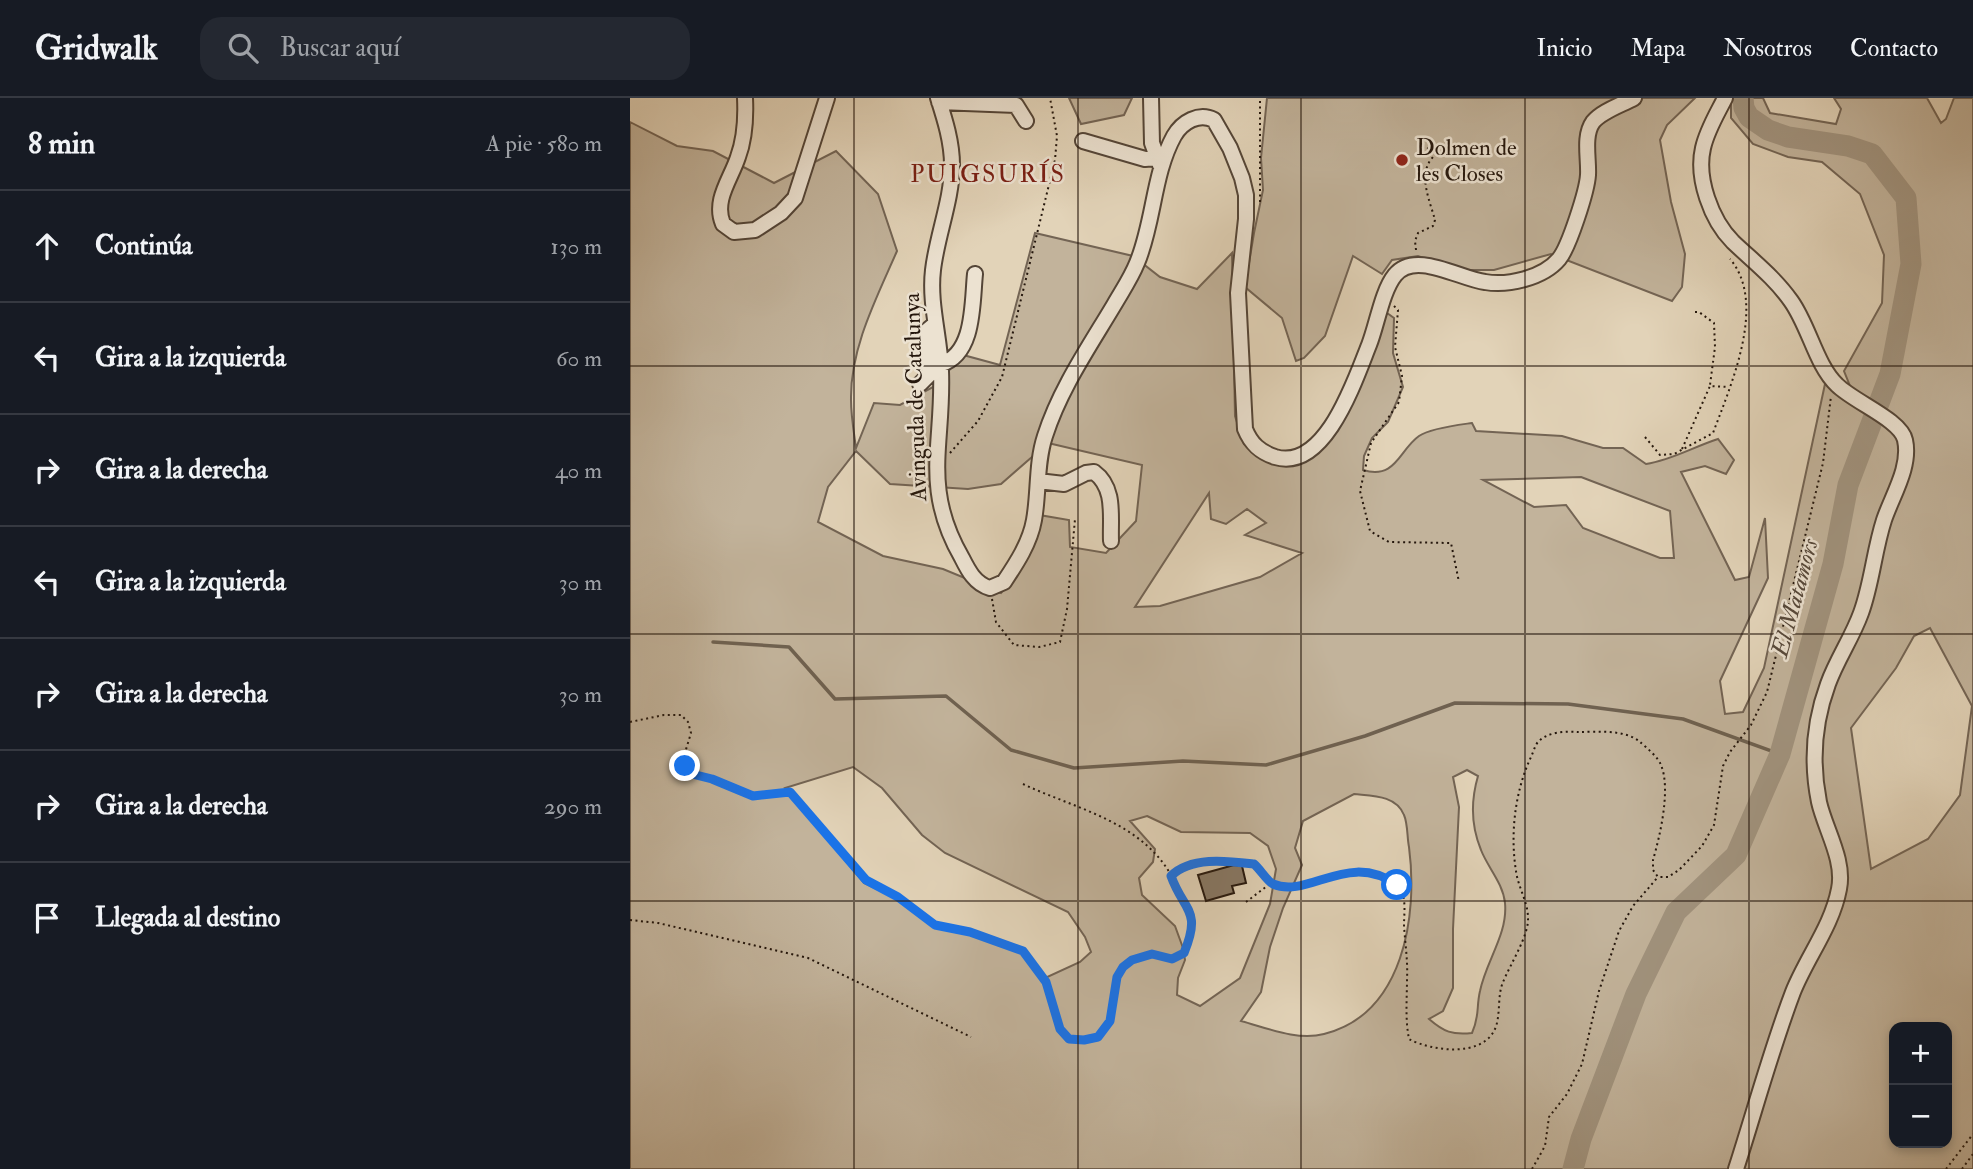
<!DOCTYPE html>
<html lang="es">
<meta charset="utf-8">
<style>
:root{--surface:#171b24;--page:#242831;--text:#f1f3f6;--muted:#9ea1a6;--line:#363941}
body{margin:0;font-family:"IM FELL Double Pica",serif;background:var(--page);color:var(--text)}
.controls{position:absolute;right:21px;bottom:21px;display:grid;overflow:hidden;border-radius:14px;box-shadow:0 4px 10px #0003}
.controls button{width:63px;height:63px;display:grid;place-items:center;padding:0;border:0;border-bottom:2px solid var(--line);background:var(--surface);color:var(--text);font:35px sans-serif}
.stop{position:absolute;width:21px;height:21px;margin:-16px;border:5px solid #1a73e8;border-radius:50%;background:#fff}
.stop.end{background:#1a73e8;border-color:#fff;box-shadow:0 2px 7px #0008}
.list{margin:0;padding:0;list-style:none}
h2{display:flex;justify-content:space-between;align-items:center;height:91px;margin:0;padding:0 28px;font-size:30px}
h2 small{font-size:23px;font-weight:400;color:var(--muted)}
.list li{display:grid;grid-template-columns:46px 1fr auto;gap:21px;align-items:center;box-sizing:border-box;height:112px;padding:0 28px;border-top:2px solid var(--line)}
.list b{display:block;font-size:26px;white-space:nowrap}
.list em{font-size:23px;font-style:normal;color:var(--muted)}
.icon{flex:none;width:38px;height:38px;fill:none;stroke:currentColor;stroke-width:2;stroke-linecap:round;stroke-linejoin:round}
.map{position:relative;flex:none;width:1343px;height:1071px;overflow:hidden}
header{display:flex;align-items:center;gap:42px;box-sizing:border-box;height:98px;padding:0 35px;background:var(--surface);border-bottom:2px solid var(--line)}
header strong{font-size:33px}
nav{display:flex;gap:38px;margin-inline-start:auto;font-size:24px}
.search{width:490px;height:63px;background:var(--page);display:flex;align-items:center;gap:18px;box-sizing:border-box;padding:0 24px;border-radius:21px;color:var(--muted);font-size:26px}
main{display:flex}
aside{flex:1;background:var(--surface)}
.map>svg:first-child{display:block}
</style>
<header>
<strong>Gridwalk</strong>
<div class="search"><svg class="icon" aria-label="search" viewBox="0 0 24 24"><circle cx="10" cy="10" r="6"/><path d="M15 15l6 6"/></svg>Buscar aquí</div>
<nav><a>Inicio</a><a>Mapa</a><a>Nosotros</a><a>Contacto</a></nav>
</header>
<main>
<aside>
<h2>8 min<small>A pie · 580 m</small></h2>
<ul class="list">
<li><svg class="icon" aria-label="ahead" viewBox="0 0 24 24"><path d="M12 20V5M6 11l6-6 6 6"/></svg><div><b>Continúa</b></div><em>130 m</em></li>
<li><svg class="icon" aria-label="left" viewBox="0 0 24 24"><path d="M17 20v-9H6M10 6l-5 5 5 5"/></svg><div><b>Gira a la izquierda</b></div><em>60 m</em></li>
<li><svg class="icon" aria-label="right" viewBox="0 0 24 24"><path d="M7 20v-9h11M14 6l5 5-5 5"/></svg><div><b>Gira a la derecha</b></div><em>40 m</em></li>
<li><svg class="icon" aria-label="left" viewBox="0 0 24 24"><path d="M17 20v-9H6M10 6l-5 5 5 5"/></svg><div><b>Gira a la izquierda</b></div><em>30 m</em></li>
<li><svg class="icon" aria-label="right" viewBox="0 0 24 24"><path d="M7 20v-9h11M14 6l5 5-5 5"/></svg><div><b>Gira a la derecha</b></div><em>30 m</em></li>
<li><svg class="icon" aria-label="right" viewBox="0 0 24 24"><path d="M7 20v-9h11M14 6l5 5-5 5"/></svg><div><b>Gira a la derecha</b></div><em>290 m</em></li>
<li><svg class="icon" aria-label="arrive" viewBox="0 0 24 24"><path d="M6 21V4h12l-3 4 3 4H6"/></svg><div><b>Llegada al destino</b></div></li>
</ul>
</aside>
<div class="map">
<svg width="1343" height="1071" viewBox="0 0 1343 1071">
<rect width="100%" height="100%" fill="#e2d3b8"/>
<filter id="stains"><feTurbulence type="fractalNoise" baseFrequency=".00286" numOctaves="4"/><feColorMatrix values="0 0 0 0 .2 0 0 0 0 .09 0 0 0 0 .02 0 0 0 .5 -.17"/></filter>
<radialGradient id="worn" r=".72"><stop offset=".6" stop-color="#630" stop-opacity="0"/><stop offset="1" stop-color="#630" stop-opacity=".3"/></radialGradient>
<path fill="#c2b39b" stroke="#736454" stroke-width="2" fill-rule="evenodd" d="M439,0h63l-8,17 -43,9z
M637,0h428l-28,27 -7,15 11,62 14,52 -3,33 -10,14 -121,-47 -57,16h-36l-40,-14 -26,4 -10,14 -29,-18 -28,80 -21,22 -8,3 -14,-43 -37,-31 9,-54 9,-43 -2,-32z
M1101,0h32l7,15 66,11 5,-15 -7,-11h93l14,25 5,-4 8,-21h19v1071h-1343v-1047l47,24 36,5 61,32 62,-32 42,43 19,57c-20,46 -47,97 -46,149 0,16 3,33 5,48l18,-45 26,2 35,-19 28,-31 37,10 35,-132 98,23 27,21 37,12 35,-36 3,163 9,28 24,15 60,-18 59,-128 7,5 -1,35 10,34 -15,35 -16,16 -8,18 -1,14c33,10 36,-20 56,-34 12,-8 39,-11 53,-13l4,8 86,5 41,12h20l23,16c26,-4 47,-17 72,-25l16,21 -8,14 -21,-8 -24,6 54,108 14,-3 16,-59 3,60 -48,103 5,33 18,-2 21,-44 61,-284 29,12 -10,-25 38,-68 2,-48 -24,-61 -38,-32 -34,-5 -35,-13 -22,-26zM418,345l94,22 -6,56 -30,32 -36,-6 -1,-27 -30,-5 -14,46 -24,32 -58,-24 -60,-13 -65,-34 10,-35 28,-36 34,33 78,5 33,-5zM951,379l89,34 4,47h-14l-77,-30 -17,-23 -32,2 -51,-27zM579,395l2,26 15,5 21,-15 19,14 -21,12 57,18 -42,24 -100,29 -25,1zM1300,530l42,78 -12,89 -32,44 -57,30 -20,-141 45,-60 18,-32zM223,669l29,21 40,47 23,18 123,59 17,25 6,15 -11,10 -37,17 -19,-25 -55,-21 -35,-7 -36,-27 -34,-16 -79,-95zM837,672l11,6c-7,24 -7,50 3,74 7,18 22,33 24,53 3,31 -19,58 -25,88 -4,17 0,24 -8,42 -20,2 -28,-1 -43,-14l14,-8 10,-23v-59l6,-122 -6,-30zM724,696c18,2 42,1 50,21 4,9 3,23 5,32 9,68 -5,167 -85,187 -27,7 -57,-6 -83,-13l20,-29 9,-45 13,-39 19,-43 -7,-17 8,-27zM517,718l34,16 69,1 18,13 8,23 -6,35 -30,74 -40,28 -23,-11 1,-17 7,-18 -2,-12 -8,-22 -33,-31 -3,-17 14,-16 2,-13 -25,-28zM1264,929h53v116h-53z"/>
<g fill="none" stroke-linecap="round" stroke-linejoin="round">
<path stroke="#6f6150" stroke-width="3.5" d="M83,544l76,5 46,52 111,-3 65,54 63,18 109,-7 83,4 99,-29 90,-33 113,1 115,15 97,35"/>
<path stroke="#a1937e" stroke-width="21" d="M943,1071l8,-30 55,-145 40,-82 60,-57 44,-101 53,-190 15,-79 42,-111 21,-110 -5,-66 -34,-44 -24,-8 -60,-9 -20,-7 -19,-13 -5,-9 -1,-10"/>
</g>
<path fill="#877865" stroke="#24160c" stroke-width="2" d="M604,767l8,1 4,17 -14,3 2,7 -28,8 -8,-26z"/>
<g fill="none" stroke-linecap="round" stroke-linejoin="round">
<defs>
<path id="minor" d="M115,0c1,21 0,40 -7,59 -7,22 -25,43 -15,67l11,8 21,-2 26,-17 14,-15 32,-100
M308,0c7,22 14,44 14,67 0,35 -15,70 -19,105 -4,34 7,67 8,101 3,73 -20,116 21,187 6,12 13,26 28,30l14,-6c12,-18 26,-39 30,-62 5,-27 2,-57 11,-84 15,-47 44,-89 69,-131 8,-14 17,-27 23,-42 17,-40 16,-89 37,-127 8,-14 25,-24 40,-16l16,28 12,30 4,17v24l-8,74 7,136c6,15 15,23 30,28 50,15 80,-77 94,-112 8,-20 13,-54 26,-70 20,-25 65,4 90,7 23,4 58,-4 74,-23 10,-12 28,-68 29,-84 1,-16 -5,-39 5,-53 9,-11 28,-17 41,-24
M521,0l1,45 8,22
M1095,0c-8,16 -18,32 -22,50 -7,30 8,72 30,94 20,19 42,36 58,59 18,25 25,64 46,84 17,17 64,35 68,55 6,27 -13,56 -21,80 -10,31 -12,63 -23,93 -9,25 -24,46 -33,71 -14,38 -17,78 -9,118 6,27 26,58 20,87 -7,37 -32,68 -46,103 -22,58 -38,118 -57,177
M309,4l77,3 10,16
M453,43l62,18 12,-1
M311,266c34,-10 31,-62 34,-90
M290,286l10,-10 -7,-40 12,-10
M408,383l26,3 22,-11 8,-1c22,16 16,45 17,69"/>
</defs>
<use href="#minor" stroke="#544537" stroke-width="18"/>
<path stroke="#24160c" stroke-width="2" stroke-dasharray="2 3.5" stroke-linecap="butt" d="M630,104v-104
M786,152l-1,-9 3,-8 15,-7 2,-6c-5,-19 -18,-46 -2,-63l-7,-12
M764,208l4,4 -3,37 7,29 -3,26 -28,41 -11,48 10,40 19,11 62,1 8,39
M1065,214h4l15,11 1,24 -5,38
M1015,339l15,18 14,-1 39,-21c17,-46 55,-130 17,-174
M1052,351l28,-63 19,1
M320,355l28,-32 24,-44 53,-217 2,-24 -7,-38
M362,501l4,23 18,23 25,2 21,-5 7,-33 8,-90
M0,624l34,-7h17l7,7 3,11 -7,23 1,10 7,8 20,5 41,18 37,-5 76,88 32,17 37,28 35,7 53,19 23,31 14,47 9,10 15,1 14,-3 12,-16 7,-44 6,-10 9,-7 20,-6 20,5 12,-6c17,-44 0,-41 -13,-77 20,-21 57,-15 83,-12l16,17
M393,686c53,25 117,37 148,91
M616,804l25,-19c37,7 63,-16 96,-12 14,2 28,9 35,22 4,9 2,22 2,32 1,18 4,36 3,54 0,20 -2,40 2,60 22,12 73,19 86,-10 6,-14 2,-33 8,-47 7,-17 26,-47 25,-64 0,-16 -10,-31 -12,-47 -6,-37 -1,-80 15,-114 2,-4 4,-12 7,-15 9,-10 27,-11 40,-10 19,0 47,-3 62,10 7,6 18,15 21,23 10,24 -1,71 -8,95v10l5,7h10l11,-7 23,-24 12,-21 9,-59 7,-14 21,-27 16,-33 56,-229 8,-67
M0,822l28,3 150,35 163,79
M902,1071l13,-23 4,-29 18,-23 15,-30 17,-73 20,-60 14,-25 25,-29
M1316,1071l27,-35
M1332,1071l11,-15"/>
<use href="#minor" stroke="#ece2d1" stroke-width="14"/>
</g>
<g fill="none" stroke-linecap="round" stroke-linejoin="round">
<path stroke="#1a73e8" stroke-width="9" d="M55,668l7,8 20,5 41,17 37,-4 76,88 32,17 37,28 35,7 53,19 23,31 14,47 9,10 15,1 14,-3 12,-16 7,-44 6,-10 9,-7 20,-6 20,5 12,-6c18,-44 0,-41 -13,-77 20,-20 57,-15 83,-12 6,5 13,17 19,20 36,15 75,-34 124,1"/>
</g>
<path fill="none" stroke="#24160c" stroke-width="2" stroke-opacity="0.55" d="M224,0v1071M448,0v1071M671,0v1071M895,0v1071M1119,0v1071M0,268h1343M0,536h1343M0,803h1343"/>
<circle fill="#8f2418" stroke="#ece2d1" stroke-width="2.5" cx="772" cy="62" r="7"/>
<g text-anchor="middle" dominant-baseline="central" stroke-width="5" stroke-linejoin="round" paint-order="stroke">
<g font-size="23" fill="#24160c" stroke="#ece2d1" text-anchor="start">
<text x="786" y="49">Dolmen de<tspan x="786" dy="26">les Closes</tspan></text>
</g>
<g font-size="23" fill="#24160c" stroke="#ece2d1">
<text transform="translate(285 299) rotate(-92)">Avinguda de Catalunya</text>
</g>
<g font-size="24" letter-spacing="2" fill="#7a1f14" stroke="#ece2d1">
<text x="358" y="76">PUIGSURÍS</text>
</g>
<g font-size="24" font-style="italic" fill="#56483a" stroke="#ece2d1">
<text transform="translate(1165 500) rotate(-75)">El Matamors</text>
</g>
</g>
<rect width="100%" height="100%" filter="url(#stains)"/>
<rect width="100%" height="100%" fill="url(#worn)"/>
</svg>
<div class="controls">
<button>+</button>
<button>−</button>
</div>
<div class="stop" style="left:767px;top:787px"></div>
<div class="stop end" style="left:55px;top:668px"></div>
</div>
</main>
